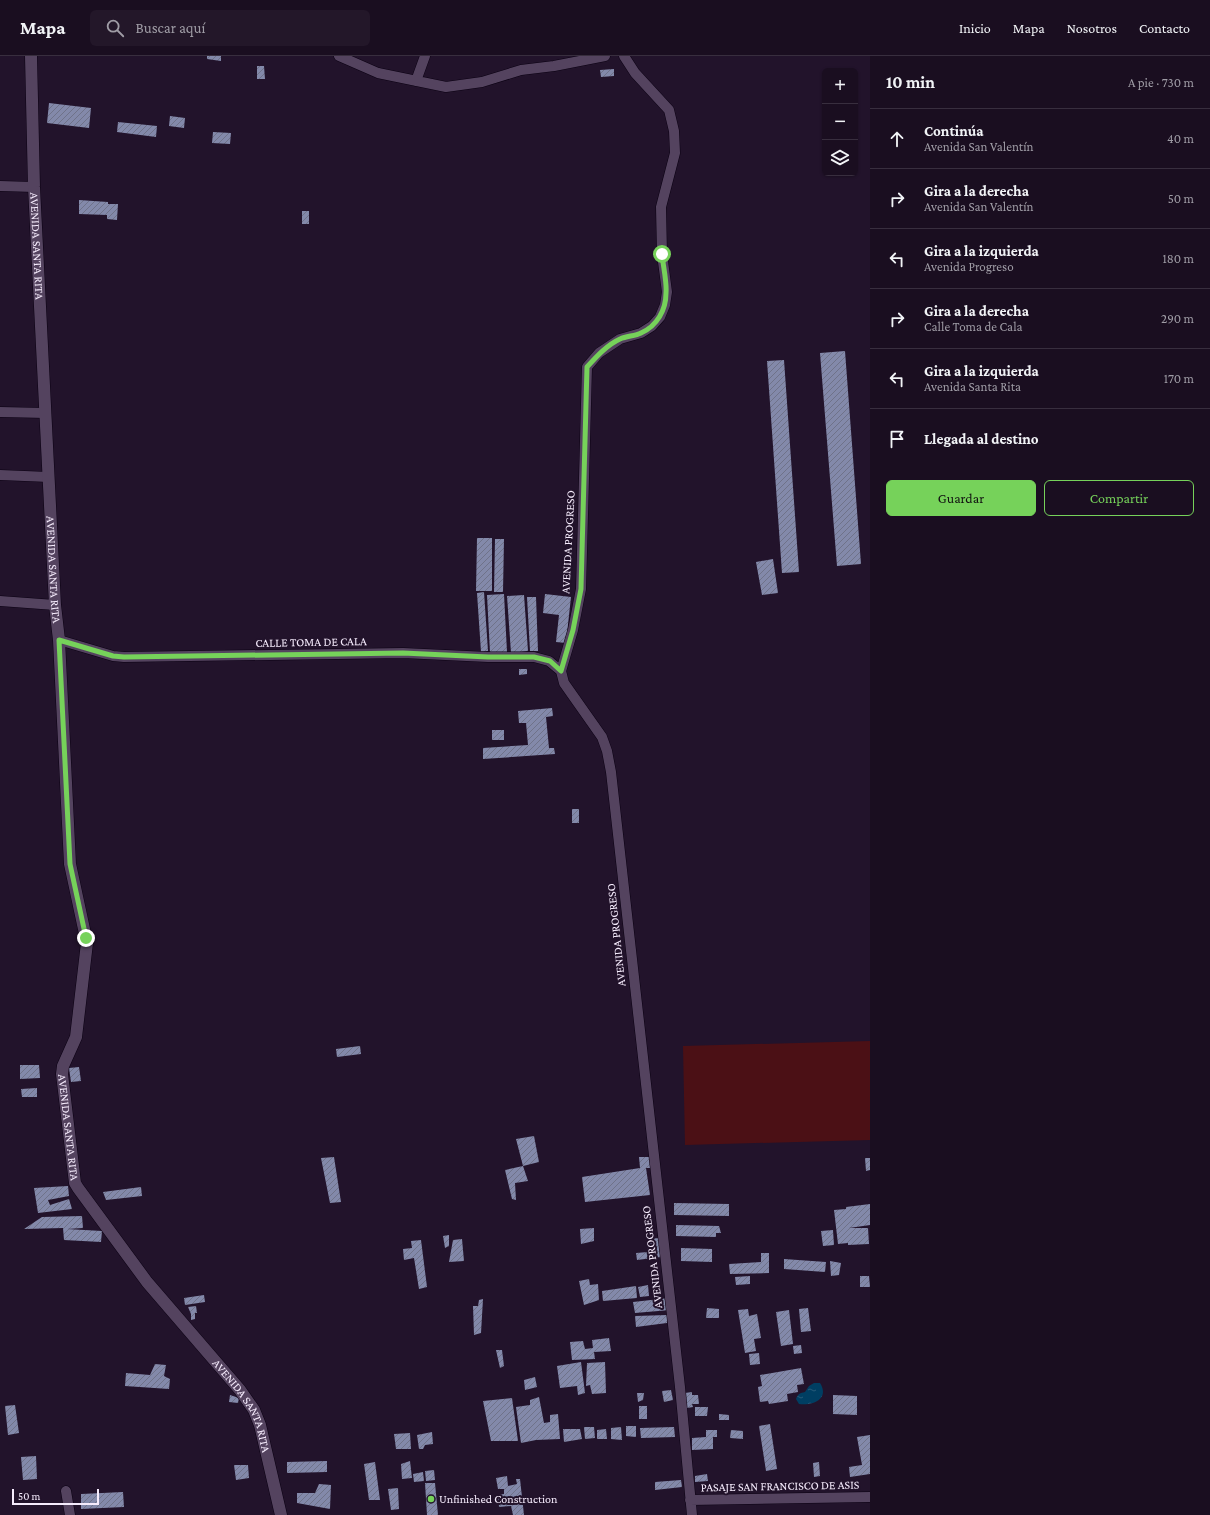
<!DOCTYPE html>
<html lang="es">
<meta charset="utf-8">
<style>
:root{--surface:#1a0e20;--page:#231729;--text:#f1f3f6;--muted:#9f9ca5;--line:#382e3e;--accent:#76d25a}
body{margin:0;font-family:"Crimson Pro",serif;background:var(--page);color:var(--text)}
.controls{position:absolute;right:12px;top:12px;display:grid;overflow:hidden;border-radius:6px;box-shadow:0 1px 3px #0004}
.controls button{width:36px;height:36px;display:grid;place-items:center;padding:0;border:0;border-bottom:1px solid var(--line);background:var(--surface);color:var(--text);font:20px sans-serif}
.scale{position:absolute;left:12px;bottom:10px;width:87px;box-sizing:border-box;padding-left:4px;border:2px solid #f5ebfc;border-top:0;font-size:11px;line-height:14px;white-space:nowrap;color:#f5ebfc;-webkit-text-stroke:3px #22132b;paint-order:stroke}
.stop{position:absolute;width:12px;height:12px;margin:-9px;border:3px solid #76d25a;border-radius:50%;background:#fff}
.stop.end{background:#76d25a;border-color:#fff;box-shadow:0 1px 4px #0008}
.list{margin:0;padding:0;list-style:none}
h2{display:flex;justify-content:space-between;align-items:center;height:52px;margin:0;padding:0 16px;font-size:17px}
h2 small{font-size:13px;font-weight:400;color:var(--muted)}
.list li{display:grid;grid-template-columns:26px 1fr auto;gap:12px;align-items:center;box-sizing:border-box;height:60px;padding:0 16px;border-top:1px solid var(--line)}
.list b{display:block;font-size:15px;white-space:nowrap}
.list p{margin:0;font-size:13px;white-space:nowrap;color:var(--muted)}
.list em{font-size:13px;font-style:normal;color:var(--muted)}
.actions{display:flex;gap:8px;padding:12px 16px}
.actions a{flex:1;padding:9px 0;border:1px solid var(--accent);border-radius:6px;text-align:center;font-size:14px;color:var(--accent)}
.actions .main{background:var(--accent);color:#111}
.icon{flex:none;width:22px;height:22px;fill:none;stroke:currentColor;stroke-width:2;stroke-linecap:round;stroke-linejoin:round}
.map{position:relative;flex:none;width:870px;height:1459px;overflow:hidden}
header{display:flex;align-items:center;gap:24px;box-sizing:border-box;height:56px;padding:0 20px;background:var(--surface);border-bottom:1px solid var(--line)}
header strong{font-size:19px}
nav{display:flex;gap:22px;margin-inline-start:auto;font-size:14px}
.search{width:280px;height:36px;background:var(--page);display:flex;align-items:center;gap:10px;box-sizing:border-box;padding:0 14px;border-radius:6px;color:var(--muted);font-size:15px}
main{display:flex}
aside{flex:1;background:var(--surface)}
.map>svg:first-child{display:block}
</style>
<header>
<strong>Mapa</strong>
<div class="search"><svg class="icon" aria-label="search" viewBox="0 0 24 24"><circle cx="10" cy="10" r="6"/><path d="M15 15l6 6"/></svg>Buscar aquí</div>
<nav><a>Inicio</a><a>Mapa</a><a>Nosotros</a><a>Contacto</a></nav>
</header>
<main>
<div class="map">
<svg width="870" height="1459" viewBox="0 0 870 1459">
<defs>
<pattern id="water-ripples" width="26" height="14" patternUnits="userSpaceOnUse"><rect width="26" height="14" fill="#003e62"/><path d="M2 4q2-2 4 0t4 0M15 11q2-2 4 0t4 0" fill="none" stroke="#265a79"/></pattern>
<pattern id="building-hatch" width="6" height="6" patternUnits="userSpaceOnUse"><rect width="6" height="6" fill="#8389aa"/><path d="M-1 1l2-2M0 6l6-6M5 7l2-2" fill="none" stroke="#6f7289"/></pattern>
</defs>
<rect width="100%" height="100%" fill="#22132b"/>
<path fill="#4b1015" d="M870,985v99l-185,5 -2,-99z"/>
<path fill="url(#water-ripples)" d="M814,1327h6c10,16 -7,23 -21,21l-3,-5c2,-5 4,-6 9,-7l4,-6z"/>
<path fill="url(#building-hatch)" d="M207,0h14v5l-14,-2z
M257,10h7l1,13h-8z
M614,13v7l-13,1 -1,-7z
M49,47l42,5 -2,20 -42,-5z
M170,60l15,2 -1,10 -15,-2z
M118,66l39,4 -1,11 -39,-5z
M213,76l18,1 -1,11 -18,-1z
M79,144l29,2v2h10l-1,16 -10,-1v-4l-28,-1z
M302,155h7v13h-7z
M845,295l16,213 -24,2 -17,-213z
M784,304l15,212 -17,1 -15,-212z
M477,482h15v53h-16z
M495,483h9l-1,53h-9z
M773,503l5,34 -16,2 -6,-33z
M484,536l4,59 -7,1 -4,-59z
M504,538l3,58 -17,1 -3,-58z
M545,538l26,3 -5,46 -10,-1 3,-27 -16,-2z
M524,539l4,56 -17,2 -4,-57z
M527,541h9l2,54h-8z
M519,613h8v5l-8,1z
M552,652l1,8 -7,1 3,31h5l1,6 -72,5v-11l45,-3 -2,-22h-7l-1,-12z
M492,674h12v10h-12z
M572,753h7v14h-7z
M360,990l1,8 -24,3 -1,-8z
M20,1009h19l1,13 -20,1z
M79,1011l2,14 -10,1 -2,-14z
M37,1032v9h-15l-1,-8z
M534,1080l5,26 -16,4 -7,-27z
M334,1101l7,45 -11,1 -9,-45z
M639,1101h14l1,11h-8l4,27 -65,7 -3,-25 58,-9z
M865,1102h5v12l-4,1z
M523,1110l5,15 -13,2 1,17 -4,-1 -7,-29z
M68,1130l1,10 -21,4 2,5 19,-6 3,10 -34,4 -4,-25z
M141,1131l1,9 -36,4 -3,-8z
M674,1147l55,1v12l-55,-1z
M870,1148v21l-21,3h19l1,16 -21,1v-2l-10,1 -4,-34 12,-1v-2z
M82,1160l1,12 -16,1 35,2 -1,11 -37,-2 -1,-12 -39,1 18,-12z
M676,1169l43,1 2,7h-5v4l-40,-1z
M594,1172v13l-13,3 -1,-15z
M833,1174l1,15 -11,1 -2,-15z
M449,1179v11l-4,2 -2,-12z
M660,1182l1,19 -24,3 -1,-7 12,-1 -1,-13z
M462,1183l2,22 -15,1 4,-22z
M421,1184l6,47 -8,2 -5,-31 -10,2 -1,-11 9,-1 -1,-7z
M681,1192l31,1v13l-31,-1z
M761,1197h8v20l-39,1 -1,-10 32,-2z
M784,1203l42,3 -1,10 -41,-3z
M830,1205l11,2 -2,12 -8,1z
M750,1220v8l-14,1 -1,-8z
M860,1220h9l1,11h-10z
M589,1223l1,6 8,-1 1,16 -15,5 -5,-24z
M648,1229l1,11 -9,1 -2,-10z
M636,1230l1,12 -34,3 -1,-10z
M204,1239l1,7 -20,3 -1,-7z
M669,1242l1,12 -35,3 -2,-11z
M483,1243l-2,34 -7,2 -1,-29h5l1,-6z
M196,1250l1,7h-2v6l-4,1v-6l-3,-7z
M707,1252l12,1v9h-13z
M808,1252l3,23 -10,1 -2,-23z
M748,1253l1,7 8,-2 4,24 -7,1 2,12 -11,2 -7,-43z
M789,1254l4,34 -12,2 -5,-34z
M667,1259v8l-31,4 -1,-11z
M609,1282l2,13 -17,1 1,7 -23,1 -2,-18 13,-1 2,8 8,-1 -1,-8z
M801,1289l1,8 -8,1 -1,-8z
M496,1294h6l2,16 -4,2z
M759,1297l1,11 -10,1 -1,-11z
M581,1306l4,31 -7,2 -1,-9 -17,2 -3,-22z
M605,1306l1,31 -14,1 -2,-9 -4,1 1,-23z
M155,1308l11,1 -2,11 6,3 -1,10 -44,-3 1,-13 24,2z
M801,1312l3,16 -7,1 1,7 -11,2 1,7 -19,3 -1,-3 -8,1 -2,-15 4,-1 -2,-11z
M535,1321l2,10 -12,3 -1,-10z
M671,1334l2,10 -9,2 -2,-11z
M692,1336v3h6l1,9h-7l1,3 -6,1 -2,-15z
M637,1337h7l-1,7 -5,2z
M230,1339l9,3 -1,5 -9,-1z
M833,1339l24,1v19l-24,-1z
M539,1341l5,26 6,-1v-7l8,-1 2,25 -24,1 -15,3 -5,-36 14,-2v-5z
M512,1342l6,43h-27l-8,-40z
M15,1349l4,28 -11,2 -3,-29z
M639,1350h8v13h-8z
M695,1351h13l-1,9h-12z
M719,1358l10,1v5h-10z
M770,1368l7,45 -11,2 -7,-45z
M626,1370h10v11l-10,-1z
M584,1371h10l1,11 -10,1z
M621,1371l1,13 -11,-1v-11z
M674,1371l1,10 -34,1 -1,-10z
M563,1373h17l2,10 -18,3z
M606,1373l1,10h-10v-9z
M706,1374h11v7h-4v12l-21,1v-12l14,-1z
M731,1374l12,1v8l-13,-1z
M432,1376l1,12 -8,1 -2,4h-4l-2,-14z
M410,1377l1,16h-15l-2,-15z
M870,1379v39l-20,3 -1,-10 13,-2 -5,-28z
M36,1400l1,23 -14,1 -2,-23z
M327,1405v11l-40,1v-11z
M410,1405l2,17 -10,1 -1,-15z
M375,1406l5,38h-11l-5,-36z
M819,1406l1,14 -6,1 -1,-14z
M234,1409h14l1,13 -13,2z
M434,1414l1,10 -9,1 -1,-10z
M423,1416l1,9 -10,1 -1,-8z
M707,1418l1,7 -13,1v-6z
M507,1420l1,10 9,-2 -1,-5h4l4,36h-11l-2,-9 -12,1 -1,-12 6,-1v-5h-6l-2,-11z
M681,1424l1,7 -27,3v-8z
M425,1427h10l3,32h-11z
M319,1428l12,1 -1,24 -33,-6v-10h18z
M398,1432l1,21 -8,1 -3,-21z
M123,1436l1,15 -43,2v-15z"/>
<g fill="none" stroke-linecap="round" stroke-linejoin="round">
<defs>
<path id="minor" d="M339,0l39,17 68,14 36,-5 39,-12 33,-4 51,-10
M624,0l11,17 34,37 5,21 1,22 -14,54 1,47 5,38 -2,13 -5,12 -8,9 -11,7 -21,6 -21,14 -12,14 -6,222 -8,41 -12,41 3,12 38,54 5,14 4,21 69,615 12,128
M416,25l9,-25
M0,130l34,1
M0,356l46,1
M0,419l49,2
M0,545l55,4
M59,584l54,16 11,1 279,-4 85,4h46l15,4 12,10
M66,1435l4,24
M690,1444l180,-3"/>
<g id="tertiary">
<path id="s1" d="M31,0l3,131 21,418 4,35 11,224 17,79 -11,94 -13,29 -1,8 13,109 3,5 69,94 93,108 14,20 6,15 21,90"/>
</g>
</defs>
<use href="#minor" stroke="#0b0113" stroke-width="11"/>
<use href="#tertiary" stroke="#0b0113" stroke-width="13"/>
<use href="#minor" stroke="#54435f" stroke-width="10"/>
<use href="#tertiary" stroke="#54435f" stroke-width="12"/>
</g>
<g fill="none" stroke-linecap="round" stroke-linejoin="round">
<path stroke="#76d25a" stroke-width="5" d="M86,882l-16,-74 -11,-224 54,16 11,1 279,-4 85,4h46l16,4 11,10 12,-41 8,-41 6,-222c10,-11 20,-22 33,-28 7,-3 15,-3 21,-6 16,-7 25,-23 25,-40 1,-12 -3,-27 -4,-39"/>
</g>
<circle fill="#76d25a" stroke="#22132b" stroke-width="1.5" cx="431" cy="1443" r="4"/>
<g text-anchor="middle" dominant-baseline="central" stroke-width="4" stroke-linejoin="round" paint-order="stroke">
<g font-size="12" fill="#f5ebfc" stroke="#22132b">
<text stroke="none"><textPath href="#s1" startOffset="190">AVENIDA SANTA RITA</textPath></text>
<text transform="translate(568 486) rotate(-87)">AVENIDA PROGRESO</text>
<text stroke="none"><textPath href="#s1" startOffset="514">AVENIDA SANTA RITA</textPath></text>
<text transform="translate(311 586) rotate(-1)">CALLE TOMA DE CALA</text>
<text transform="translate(616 879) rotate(-96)">AVENIDA PROGRESO</text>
<text stroke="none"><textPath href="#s1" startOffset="1078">AVENIDA SANTA RITA</textPath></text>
<text transform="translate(652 1201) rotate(-97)">AVENIDA PROGRESO</text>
<text stroke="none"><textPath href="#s1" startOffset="1414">AVENIDA SANTA RITA</textPath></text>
<text transform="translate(780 1430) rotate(-1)">PASAJE SAN FRANCISCO DE ASIS</text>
</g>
<g font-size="12" fill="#f5ebfc" stroke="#22132b" text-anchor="start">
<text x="439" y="1443">Unfinished Construction</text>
</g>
</g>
</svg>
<div class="controls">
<button>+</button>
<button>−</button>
<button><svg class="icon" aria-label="layers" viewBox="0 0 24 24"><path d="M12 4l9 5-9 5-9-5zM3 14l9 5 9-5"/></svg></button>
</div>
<div class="scale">50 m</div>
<div class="stop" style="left:662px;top:198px"></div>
<div class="stop end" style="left:86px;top:882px"></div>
</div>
<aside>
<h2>10 min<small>A pie · 730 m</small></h2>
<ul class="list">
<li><svg class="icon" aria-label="ahead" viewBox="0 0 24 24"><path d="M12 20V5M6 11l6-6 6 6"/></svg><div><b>Continúa</b><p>Avenida San Valentín</p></div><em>40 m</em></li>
<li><svg class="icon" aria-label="right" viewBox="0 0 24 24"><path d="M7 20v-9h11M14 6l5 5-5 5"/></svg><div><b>Gira a la derecha</b><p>Avenida San Valentín</p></div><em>50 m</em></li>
<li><svg class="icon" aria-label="left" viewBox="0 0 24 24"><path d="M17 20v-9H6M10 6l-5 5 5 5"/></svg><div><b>Gira a la izquierda</b><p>Avenida Progreso</p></div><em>180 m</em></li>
<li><svg class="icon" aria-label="right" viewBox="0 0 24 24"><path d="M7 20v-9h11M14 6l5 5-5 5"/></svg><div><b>Gira a la derecha</b><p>Calle Toma de Cala</p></div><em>290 m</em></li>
<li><svg class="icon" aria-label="left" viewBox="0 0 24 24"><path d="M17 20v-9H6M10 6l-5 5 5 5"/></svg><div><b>Gira a la izquierda</b><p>Avenida Santa Rita</p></div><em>170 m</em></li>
<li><svg class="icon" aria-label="arrive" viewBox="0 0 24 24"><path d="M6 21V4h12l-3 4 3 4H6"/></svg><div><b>Llegada al destino</b></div></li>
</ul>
<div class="actions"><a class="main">Guardar</a><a>Compartir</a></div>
</aside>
</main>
